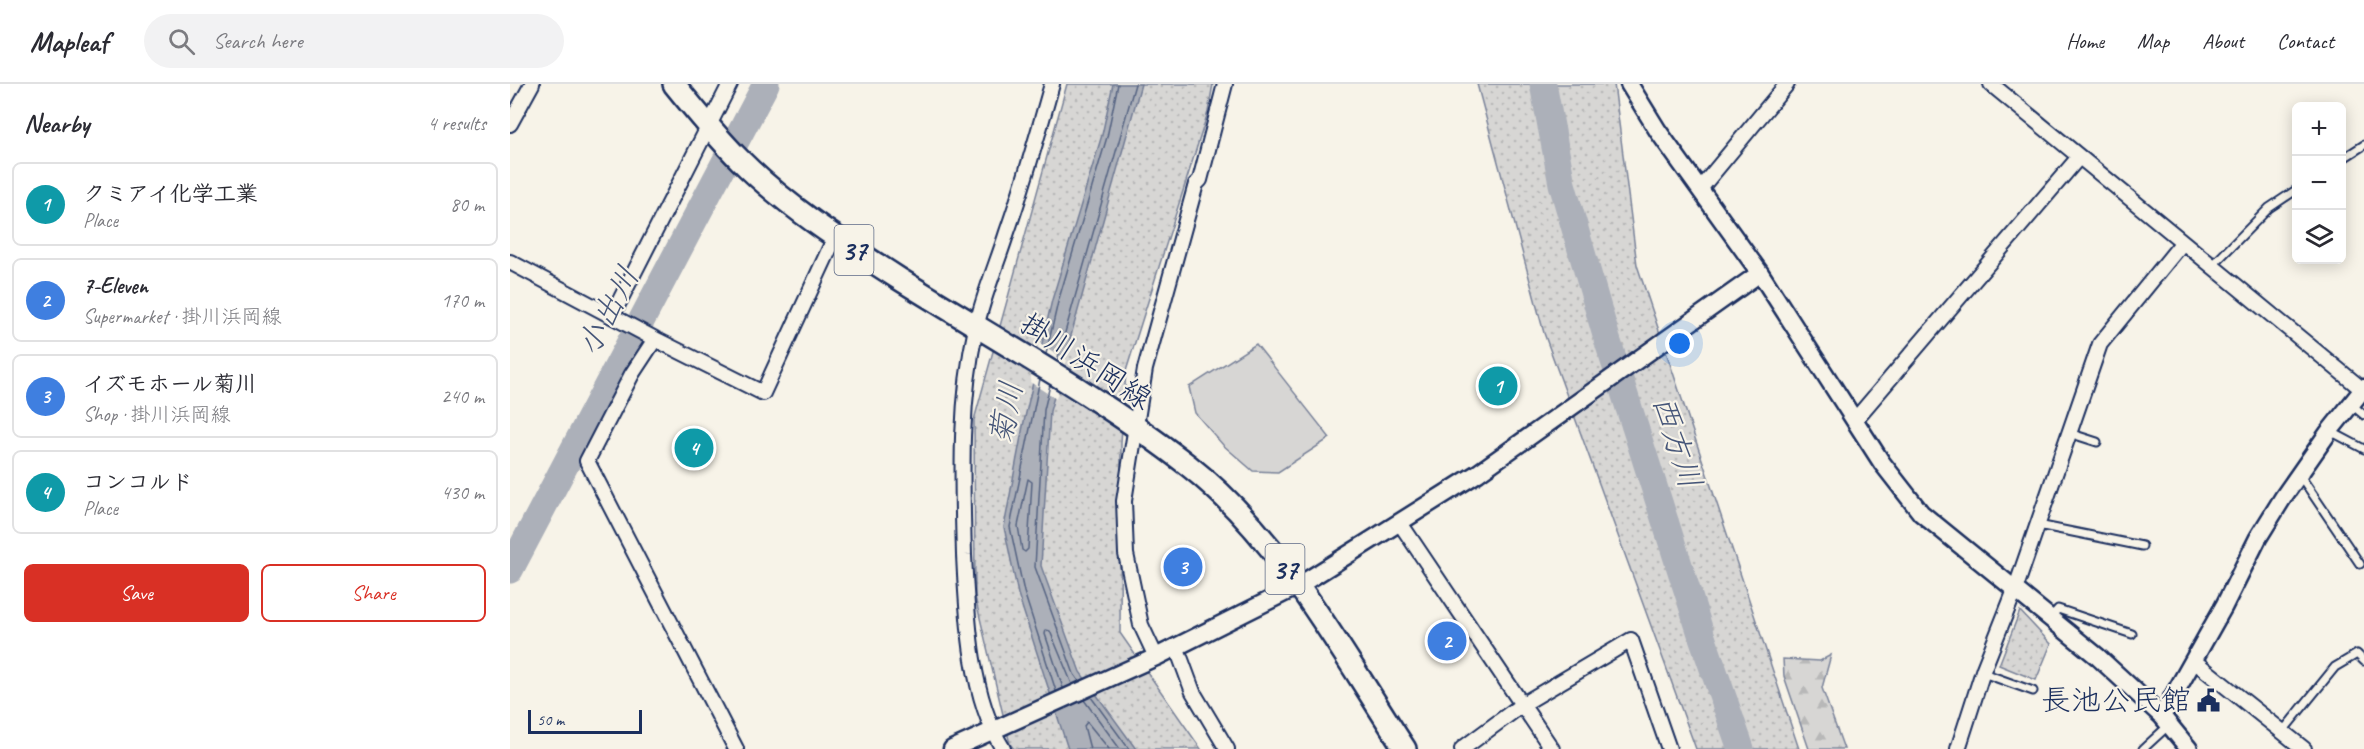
<!DOCTYPE html>
<meta charset="utf-8">
<style>
:root{--surface:#fff;--page:#f2f2f3;--text:#2b2b33;--muted:#7c7c81;--line:#e1e1e2;--accent:#d93025}
body{margin:0;font-family:Caveat,"Klee One",sans-serif;background:var(--page);color:var(--text)}
.controls{position:absolute;right:18px;top:18px;display:grid;overflow:hidden;border-radius:9px;box-shadow:0 3px 15px #0003}
.controls button{width:54px;height:54px;display:grid;place-items:center;padding:0;border:0;border-bottom:2px solid var(--line);background:var(--surface);color:var(--text);font:30px sans-serif}
.scale{position:absolute;left:18px;bottom:15px;width:114px;box-sizing:border-box;padding-left:6px;border:3px solid #1b2f5e;border-top:0;font-size:16px;line-height:21px;white-space:nowrap;color:#1b2f5e;-webkit-text-stroke:4px #f7f3e8;paint-order:stroke}
.you{position:absolute;left:1170px;top:260px;width:21px;height:21px;margin:-15px;border:4px solid #fff;border-radius:50%;background:#1a73e8;box-shadow:0 0 0 9px #1a73e833}
.badge{display:grid;place-items:center;width:39px;height:39px;border-radius:50%;background:var(--accent);color:#fff;font-size:20px;font-weight:700}
.pin{position:absolute;translate:-50% -50%;border:3px solid #fff;box-shadow:0 2px 6px #0006}
.list{margin:0;padding:0;list-style:none}
h2{display:flex;justify-content:space-between;align-items:center;height:78px;margin:0;padding:0 24px;font-size:26px}
h2 small{font-size:20px;font-weight:400;color:var(--muted)}
.list li{display:grid;grid-template-columns:39px 1fr auto;gap:18px;align-items:center;box-sizing:border-box;height:84px;margin:0 12px 12px;padding:0 12px;border:2px solid var(--line);border-radius:9px}
.list b{display:block;font-size:22px;white-space:nowrap}
.list p{margin:0;font-size:20px;white-space:nowrap;color:var(--muted)}
.list em{font-size:20px;font-style:normal;color:var(--muted)}
.actions{display:flex;gap:12px;padding:18px 24px}
.actions a{flex:1;padding:14px 0;border:2px solid var(--accent);border-radius:9px;text-align:center;font-size:21px;color:var(--accent)}
.actions .main{background:var(--accent);color:#fff}
.icon{flex:none;width:33px;height:33px;fill:none;stroke:currentColor;stroke-width:2;stroke-linecap:round;stroke-linejoin:round}
.map{position:relative;flex:none;width:1854px;height:665px;overflow:hidden}
header{display:flex;align-items:center;gap:36px;box-sizing:border-box;height:84px;padding:0 30px;background:var(--surface);border-bottom:2px solid var(--line)}
header strong{font-size:28px}
nav{display:flex;gap:33px;margin-inline-start:auto;font-size:21px}
.search{width:420px;height:54px;background:var(--page);display:flex;align-items:center;gap:15px;box-sizing:border-box;padding:0 21px;border-radius:33px;color:var(--muted);font-size:22px}
main{display:flex}
aside{flex:1;background:var(--surface)}
.map>svg:first-child{display:block}
</style>
<header>
<strong>Mapleaf</strong>
<div class="search"><svg class="icon" aria-label="search" viewBox="0 0 24 24"><circle cx="10" cy="10" r="6"/><path d="M15 15l6 6"/></svg>Search here</div>
<nav><a>Home</a><a>Map</a><a>About</a><a>Contact</a></nav>
</header>
<main>
<aside>
<h2>Nearby<small>4 results</small></h2>
<ul class="list">
<li><span class="badge" style="background:#0f9aa8">1</span><div><b>クミアイ化学工業</b><p>Place</p></div><em>80 m</em></li>
<li><span class="badge" style="background:#3f7fe0">2</span><div><b>7-Eleven</b><p>Supermarket · 掛川浜岡線</p></div><em>170 m</em></li>
<li><span class="badge" style="background:#3f7fe0">3</span><div><b>イズモホール菊川</b><p>Shop · 掛川浜岡線</p></div><em>240 m</em></li>
<li><span class="badge" style="background:#0f9aa8">4</span><div><b>コンコルド</b><p>Place</p></div><em>430 m</em></li>
</ul>
<div class="actions"><a class="main">Save</a><a>Share</a></div>
</aside>
<div class="map">
<svg width="1854" height="665" viewBox="0 0 1854 665">
<defs>
<pattern id="grass-dots" width="8" height="8" patternUnits="userSpaceOnUse" patternTransform="scale(1.5)"><rect width="8" height="8" fill="#d7d6d4"/><path d="M2 2h.1M6 6h.1" fill="none" stroke="#b8b8b8" stroke-width="1.8" stroke-linecap="round"/></pattern>
<pattern id="forest-firs" width="22" height="20" patternUnits="userSpaceOnUse" patternTransform="scale(1.5)"><rect width="22" height="20" fill="#d7d6d4"/><path d="M5 1l3.5 6h-7zM16 11l3.5 6h-7z" fill="#b8b8b8"/></pattern>
</defs>
<rect width="100%" height="100%" fill="#f7f3e8"/>
<filter id="ink" filterUnits="userSpaceOnUse"><feTurbulence type="fractalNoise" baseFrequency=".0167" numOctaves="2"/><feDisplacementMap in="SourceGraphic" scale="12" xChannelSelector="R" yChannelSelector="G"/><feConvolveMatrix kernelMatrix="1 2 1 2 8 2 1 2 1" color-interpolation-filters="sRGB"/></filter>
<g filter="url(#ink)">
<path fill="url(#grass-dots)" stroke="#798299" stroke-width="1.5" d="M557,0h146l-5,28 -82,259 -5,71 -1,191 81,116h-187l-4,-5 -35,-147 -1,-177z
M967,0h137l23,181 162,484h-103l-152,-416z
M1510,527l31,33 -15,36 -37,-15z"/>
<path fill="url(#forest-firs)" stroke="#798299" stroke-width="1.5" d="M1321,571l-9,33 22,61h-35l-25,-73 -1,-17 37,2z"/>
<path fill="#d7d6d4" stroke="#798299" stroke-width="1.5" d="M746,260l74,94 -52,34 -25,-1 -30,-26 -28,-32 -6,-26z"/>
<path fill="#acb0b9" stroke="#727c95" stroke-width="1.5" d="M603,0h28l-91,327 -9,155 39,106 56,77h-68l-50,-155 -14,-67 19,-101 29,-126 50,-165z"/>
<path fill="#f7f3e8" d="M529,259l28,17 -11,39 -26,-17z"/>
<g fill="none" stroke-linecap="round" stroke-linejoin="round">
<path stroke="#556382" stroke-width="1.5" d="M536,270l12,-52 49,-165 11,-53
M547,277l78,-277
M530,295l-30,148 14,65 32,99
M540,301l-6,25 -9,157 39,107 5,7
M518,395l4,3 -4,67 -3,3 -3,-2 -4,-24z
M553,604l-18,-54 1,-4 4,1 22,53
M581,613l38,52
M574,616l36,49
M580,665l-6,-23 3,-4 22,27"/>
<path stroke="#acb0b9" stroke-width="27" d="M1033,0l19,100 45,155 94,295 40,115
M0,486l256,-486"/>
<defs>
<path id="service" d="M1832,75l22,-14
M1702,182l57,-58 27,-18
M1842,321l12,10
M1820,347l34,18
M1559,349l28,9
M1789,390l61,90
M1528,441l104,21
M1540,534l8,-9 74,25
M1473,589l50,18
M1773,647l52,-64 22,-13 7,7
M1633,665l25,-23"/>
<path id="minor" d="M1481,0l372,306
M0,40l22,-40
M1190,105l87,-105
M0,178l145,77 108,54 72,-156
M102,232l118,-232
M145,255l-23,35 -45,87 149,288
M1344,337l225,-264
M890,439l152,226
M666,562l17,46 34,57
M646,573l-15,-32 -15,-71 -2,-53 21,-132 51,-185 4,-4 25,-96
M1684,577l110,88
M493,665c-33,-53 -36,-133 -39,-194 -2,-77 -5,-151 12,-227 7,-32 21,-64 31,-96 17,-48 31,-98 45,-148
M952,665l61,-45 108,-64 38,109
M1448,665l26,-81 31,-78 85,-246 83,-102"/>
<path id="tertiary" d="M1119,0l29,47 102,142 122,190 39,50 177,144 64,59 27,33
M1652,632l62,-110 34,-68 26,-42 44,-63 36,-45
M442,665l204,-92 142,-71 180,-113 282,-200"/>
<path id="primary" d="M164,0c21,26 42,52 66,76 47,47 105,84 161,120 96,60 198,116 288,186 92,72 153,187 216,283"/>
</defs>
<use href="#service" stroke="#1b2f5e" stroke-width="11"/>
<use href="#minor" stroke="#1b2f5e" stroke-width="18"/>
<use href="#tertiary" stroke="#1b2f5e" stroke-width="21"/>
<use href="#primary" stroke="#1b2f5e" stroke-width="26"/>
<use href="#service" stroke="#f7f3e8" stroke-width="7"/>
<use href="#minor" stroke="#f7f3e8" stroke-width="14"/>
<use href="#tertiary" stroke="#f7f3e8" stroke-width="16"/>
<use href="#primary" stroke="#f7f3e8" stroke-width="21"/>
</g>
</g>
<defs>
<symbol id="civic-bare" viewBox="-9 -9 18 18"><path d="M-.6-6.5H3V-4.5H.6V-3L4-1V1h2V6H-6V1h2V-1L-.6-3ZM-1.2 2.5V6h2.4V2.5Z" fill="#1b2f5e" stroke="#f7f3e8" stroke-width="2.5" paint-order="stroke"/></symbol>
</defs>
<g fill-rule="evenodd">
<use href="#civic-bare" x="1682" y="600" width="33" height="33"/>
</g>
<g text-anchor="middle" dominant-baseline="central" stroke-width="4.5" stroke-linejoin="round" paint-order="stroke">
<g fill="#f7f3e8" stroke="#5d6a87" stroke-width="1.5">
<rect x="324.5" y="141" width="39" height="50" rx="4.5"/>
<rect x="755.5" y="460" width="39" height="50" rx="4.5"/>
</g>
<g font-size="28" font-weight="bold" fill="#1b2f5e">
<text x="344" y="166">37</text>
<text x="775" y="485">37</text>
</g>
<g font-size="30" fill="#1b2f5e" stroke="#f7f3e8">
<text transform="translate(576 277) rotate(33)">掛川浜岡線</text>
</g>
<g font-size="30" fill="#1b2f5e" stroke="#f7f3e8" text-anchor="end">
<text x="1681" y="616">長池公民館</text>
</g>
<g font-size="32" font-style="italic" fill="#465679" stroke="#f7f3e8">
<text transform="translate(98 227) rotate(-62)">小出川</text>
<text transform="translate(496 329) rotate(-79)">菊川</text>
<text transform="translate(1167 358) rotate(72)">西方川</text>
</g>
</g>
</svg>
<div class="controls">
<button>+</button>
<button>−</button>
<button><svg class="icon" aria-label="layers" viewBox="0 0 24 24"><path d="M12 4l9 5-9 5-9-5zM3 14l9 5 9-5"/></svg></button>
</div>
<div class="scale">50 m</div>
<div class="you"></div>
<div class="pin badge" style="left:988px;top:302px;background:#0f9aa8">1</div>
<div class="pin badge" style="left:937px;top:557px;background:#3f7fe0">2</div>
<div class="pin badge" style="left:673px;top:483px;background:#3f7fe0">3</div>
<div class="pin badge" style="left:184px;top:364px;background:#0f9aa8">4</div>
</div>
</main>
